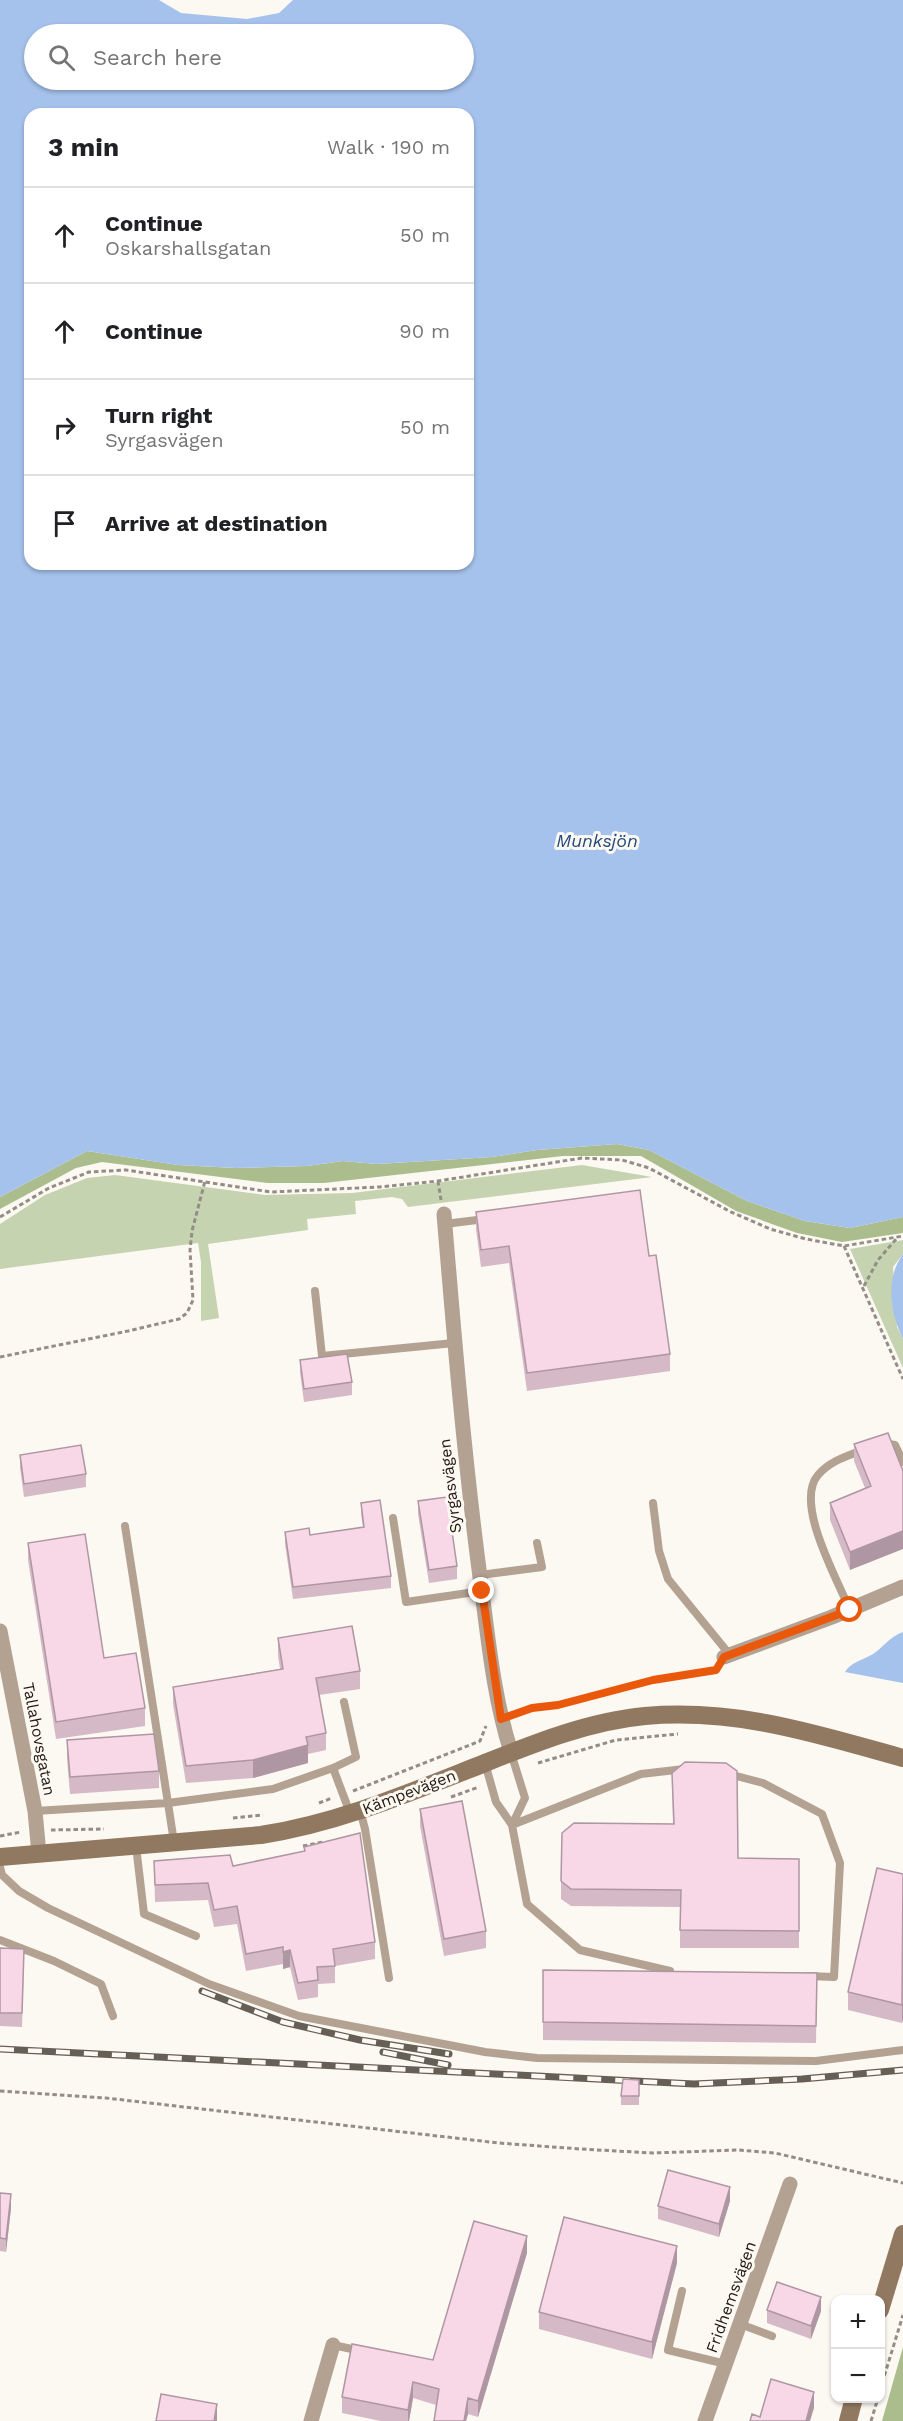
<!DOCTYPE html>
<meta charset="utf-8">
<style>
:root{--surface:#fff;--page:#f6f6f6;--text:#202124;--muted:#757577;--line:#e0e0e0}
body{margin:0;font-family:"Work Sans",sans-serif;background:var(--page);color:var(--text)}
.controls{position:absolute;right:18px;bottom:18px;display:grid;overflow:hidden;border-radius:12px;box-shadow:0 2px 4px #0004}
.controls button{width:54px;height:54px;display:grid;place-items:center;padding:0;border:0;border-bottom:2px solid var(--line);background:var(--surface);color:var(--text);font:30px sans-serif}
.stop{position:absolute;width:18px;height:18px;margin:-14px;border:4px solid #ea580c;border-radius:50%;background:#fff}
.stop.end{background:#ea580c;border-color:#fff;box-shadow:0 2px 6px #0008}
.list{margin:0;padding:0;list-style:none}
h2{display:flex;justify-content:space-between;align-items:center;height:78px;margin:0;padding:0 24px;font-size:26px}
h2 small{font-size:20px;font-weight:400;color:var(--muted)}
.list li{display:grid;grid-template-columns:39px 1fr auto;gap:18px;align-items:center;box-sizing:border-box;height:96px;padding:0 24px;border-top:2px solid var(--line)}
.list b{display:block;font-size:22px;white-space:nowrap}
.list p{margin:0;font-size:20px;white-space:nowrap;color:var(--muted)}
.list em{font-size:20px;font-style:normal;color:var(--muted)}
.icon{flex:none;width:33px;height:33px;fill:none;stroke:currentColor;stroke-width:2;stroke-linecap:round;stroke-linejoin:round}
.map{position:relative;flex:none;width:903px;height:2421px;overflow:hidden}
.search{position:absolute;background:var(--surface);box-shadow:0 2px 4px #0004;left:24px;top:24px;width:450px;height:66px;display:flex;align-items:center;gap:15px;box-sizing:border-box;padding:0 21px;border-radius:33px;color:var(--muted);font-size:22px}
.panel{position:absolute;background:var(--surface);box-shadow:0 2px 4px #0004;left:24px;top:108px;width:450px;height:462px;border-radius:18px}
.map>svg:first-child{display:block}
</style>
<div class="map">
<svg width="903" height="2421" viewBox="0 0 903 2421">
<rect width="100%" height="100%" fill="#fcf8f2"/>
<path fill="#c6d3b1" d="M582,1165l70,12 -244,30 -6,-8 -10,-2 -37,4 1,13 -49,5 1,11 -100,14 11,74 -18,3v-59l-3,-19 -198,26v-45l45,-29 42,-17 28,-3 150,20 87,-2z
M903,1240v14l-10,13 4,60 6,12v29l-53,-119z"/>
<path fill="#abbd8d" d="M617,1144l32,6 98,51 58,20 45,7 53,-11v16l-61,9 -45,-9 -61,-22 -95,-55h-78l-239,27h-57l-165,-21 -26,6 -76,41v-12l87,-46 91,14 58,3 71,-2 36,-5 34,3 115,-7 45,-7z
M903,2347v74h-21z"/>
<path fill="#a5c2ec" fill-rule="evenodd" d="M0,0h159l22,13 66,6 32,-6 14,-13h610v1217l-53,11 -45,-7 -58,-20 -98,-51 -32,-6 -80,6 -45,7 -115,7 -34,-3 -36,5 -71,2 -58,-3 -91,-14 -87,46zM34,34h430v46h-430zM30,114h438v450h-438z
M903,1254v85c-13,-26 -18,-61 0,-85z
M903,1632v51l-58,-11c6,-10 18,-12 28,-18 12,-8 15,-16 30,-22z"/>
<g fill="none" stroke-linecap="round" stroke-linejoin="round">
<path stroke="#938d85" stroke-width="3" stroke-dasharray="4.5 3" stroke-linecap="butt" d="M438,1181l3,19
M0,1217l49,-29 40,-16 37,-2 145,22 108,-5 59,-6 144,-23 40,2 27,8 82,44 39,17 36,10 38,7 59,-10
M844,1246l59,133
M864,1286l14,-26 19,-22
M0,1357l128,-26 51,-12 8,-6 6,-13 -3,-50 2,-19 13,-50
M516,1714l137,-34 61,-10
M538,1763l78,-23 62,-6
M353,1791l127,-50 6,-15
M451,1797l28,-10
M319,1803l13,-5
M233,1818l30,-3
M51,1830l53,-1
M0,1836l21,-4
M303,1846l20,-4
M0,2091l106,7 393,45 81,6 73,4 85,-3 37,3 128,30
M880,2390l23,-75
M871,2421l7,-23"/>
<path stroke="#b3a292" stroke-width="8" d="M445,1224l40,-5
M315,1291l7,65 132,-13
M882,1443l13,2 8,17
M653,1503l6,48 9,28 62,76
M393,1518l13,84 76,-11
M125,1526l49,316
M480,1575l62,-8 -5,-24
M850,1610c-13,-31 -56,-107 -32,-135 12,-14 29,-19 45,-25
M511,1753l14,45 -13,27
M485,1763l11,39 16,23 15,79 53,46 90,21
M333,1768l23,-11 -12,-55
M729,1774l34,9 59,31 18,49 -6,114 -26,-1
M360,1810l5,19 24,149
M35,1811l133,-8 105,-14 60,-21 17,45
M512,1825l129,-51 43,-5
M136,1846l8,68 52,22
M0,1867l2,8 17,16 29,17 161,76 90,32 186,36 52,6 279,3 87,-11
M0,1940l54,21 47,23 12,32
M682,2291l-14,59 58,14
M740,2324l32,12
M333,2345l28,6"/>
<path stroke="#b3a292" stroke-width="15" d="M444,1214c10,121 20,242 36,363 8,59 13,118 31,175
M0,1631l35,180 4,43
M724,1657l108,-40 71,-30
M311,2421l22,-76
M705,2421l85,-237"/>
<path stroke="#917861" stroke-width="18" d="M0,1857l261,-22c78,-12 150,-43 224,-72 50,-20 105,-42 160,-47 92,-8 172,18 258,42
M880,2310l23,-76
M848,2421l6,-23"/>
<defs>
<path id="rail" d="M202,1991l81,31 77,18 89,14
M0,2049l694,35 108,-5 101,-9
M383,2052l65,13"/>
</defs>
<use href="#rail" stroke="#665f56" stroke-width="7"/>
<use href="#rail" stroke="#fcf8f2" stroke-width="4.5" stroke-dasharray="14" stroke-linecap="butt"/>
</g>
<path fill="#d5b9c7" d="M476,1212l173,44 21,98v17l-143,20 -18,-128 -28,4 -5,-38z
M300,1360l52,22v13l-48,7 -4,-29z
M854,1444l49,27 -53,99 -20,-50v-17l35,-15 -11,-27z
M20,1455l66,19v13l-62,10 -4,-29z
M418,1501l39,65v13l-28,4 -11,-69z
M361,1503l30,73v12l-98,11 -8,-55v-12l25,3 53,-8 -2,-13z
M28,1543l76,115 41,50v18l-89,13 -28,-179z
M278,1638l82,33v18l-41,6 7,38v17l-18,4v9l-55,15 -67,5 -13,-79v-17l107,-18 -2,-13z
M67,1740l92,31v17l-89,6 -3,-36z
M672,1773l66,85 61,1v89h-119v-41l-109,-1 -10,-7v-18l112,-57z
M420,1809l66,122v17l-42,8 -24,-130z
M304,1847l71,95v17l-40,7v17l-17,1v13l-20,3 -8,-33 -7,2v-5l-37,7 -9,-47 -23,3 -6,-27 -53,2 -1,-41 79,5 71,-15z
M903,1874v145l-1,4 -54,-13v-18z
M0,1948l24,14 -2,65 -22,-1z
M543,1970l274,3 -1,70 -273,-3z
M639,2080v25h-18v-9z
M0,2193l11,15 -5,44 -6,-1z
M730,2201l-11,36 -61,-18v-13z
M527,2253l-49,164 -10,-3 -2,7h-32l2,-16 -23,-7 -4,23h-28l-39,-8v-16l91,-37z
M677,2263l-25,96 -113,-30v-17z
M767,2310l54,1 -10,28 -44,-16z"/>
<path fill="#ae96a2" d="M903,1531v18l-53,21v-18z
M308,1745v18l-55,15v-18z
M290,1950v17l-7,2v-17z
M903,2002v17l-1,4v-18z
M730,2187v14l-11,36v-13z
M11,2194v14l-5,44v-13z
M527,2236v17l-49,164v-16z
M677,2246v17l-25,96v-17z
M821,2297v14l-10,28v-13z
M413,2382v16l-4,23h-1v-11z
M814,2392v16l-4,13h-4z
M468,2398v16l-2,7h-2z
M217,2404v17h-3z"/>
<path fill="#f8d7e7" stroke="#ae96a2" stroke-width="1.5" d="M640,1190l9,66 7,-1 14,99 -143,19 -18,-127 -28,4 -5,-38z
M347,1354l5,28 -48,7 -4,-29z
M888,1433l15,38v60l-53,21 -20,-49 41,-17 -17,-42z
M81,1445l5,29 -62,10 -4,-29z
M447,1497l10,69 -28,4 -11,-69z
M380,1500l11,76 -98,11 -8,-55 24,-4 1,7 54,-8 -3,-24z
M85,1534l19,124 32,-5 9,55 -89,14 -28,-179z
M352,1626l8,45 -44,7 10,55 -20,4 2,8 -55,15 -67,6 -13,-79 110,-18 -5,-31z
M154,1734l5,37 -89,6 -3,-37z
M685,1762l41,1 11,8 1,87 61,1v72l-119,-1 1,-40 -110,-1 -10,-8 1,-48 12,-10 100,1 -2,-51z
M462,1801l24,130 -42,8 -24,-130z
M360,1833l15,109 -42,7 2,17 -18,1 1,13 -20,3 -8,-33 -7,2v-5l-37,7 -9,-48 -23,4 -6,-27 -53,2 -1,-24 76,-6 3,11 72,-15 -1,-4z
M877,1868l26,6 -1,131 -54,-13z
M0,1948l24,1 -2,64h-22z
M543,1970l274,3 -1,53 -273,-4z
M623,2079l16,1v16h-18z
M668,2170l62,17 -11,37 -61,-18z
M0,2193l11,1 -5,45 -6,-1z
M564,2217l113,29 -25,96 -113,-30z
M474,2221l53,15 -49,165 -10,-3 -4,23h-30l5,-32 -26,-7 -5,28 -66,-13 10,-53 81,16z
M777,2282l44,15 -10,29 -44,-16z
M771,2379l43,13 -8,29h-56l2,-7 8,3z
M161,2394l56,10 -3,17h-58z"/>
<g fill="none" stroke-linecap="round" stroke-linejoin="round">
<path stroke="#ea580c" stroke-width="8" d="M482,1591l19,128 31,-11 26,-3 95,-25 63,-10 8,-13 126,-47"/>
</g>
<g text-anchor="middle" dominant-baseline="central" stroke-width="6" stroke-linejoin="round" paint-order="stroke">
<g font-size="16" fill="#221a10" stroke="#fcf8f2">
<text transform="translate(450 1486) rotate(-97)">Syrgasvägen</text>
<text transform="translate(39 1739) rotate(79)">Tallahovsgatan</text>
<text transform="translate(409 1792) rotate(-21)">Kämpevägen</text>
<text transform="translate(731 2297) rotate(-70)">Fridhemsvägen</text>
</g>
<g font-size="18" font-style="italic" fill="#24497d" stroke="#fcf8f2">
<text x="597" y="840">Munksjön</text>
</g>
</g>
</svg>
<div class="controls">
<button>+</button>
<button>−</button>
</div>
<div class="stop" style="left:850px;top:1610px"></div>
<div class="stop end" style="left:482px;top:1591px"></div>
<div class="search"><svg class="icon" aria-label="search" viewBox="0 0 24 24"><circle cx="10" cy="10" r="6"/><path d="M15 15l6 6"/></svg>Search here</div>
<section class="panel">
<h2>3 min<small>Walk · 190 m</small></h2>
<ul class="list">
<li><svg class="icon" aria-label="ahead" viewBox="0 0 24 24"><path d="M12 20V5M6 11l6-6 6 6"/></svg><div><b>Continue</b><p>Oskarshallsgatan</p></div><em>50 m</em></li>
<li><svg class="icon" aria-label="ahead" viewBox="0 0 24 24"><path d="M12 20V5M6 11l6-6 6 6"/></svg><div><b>Continue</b></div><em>90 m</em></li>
<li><svg class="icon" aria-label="right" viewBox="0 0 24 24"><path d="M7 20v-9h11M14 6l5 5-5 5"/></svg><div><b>Turn right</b><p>Syrgasvägen</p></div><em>50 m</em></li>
<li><svg class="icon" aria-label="arrive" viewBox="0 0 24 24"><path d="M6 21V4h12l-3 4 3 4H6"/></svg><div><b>Arrive at destination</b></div></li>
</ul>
</section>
</div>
